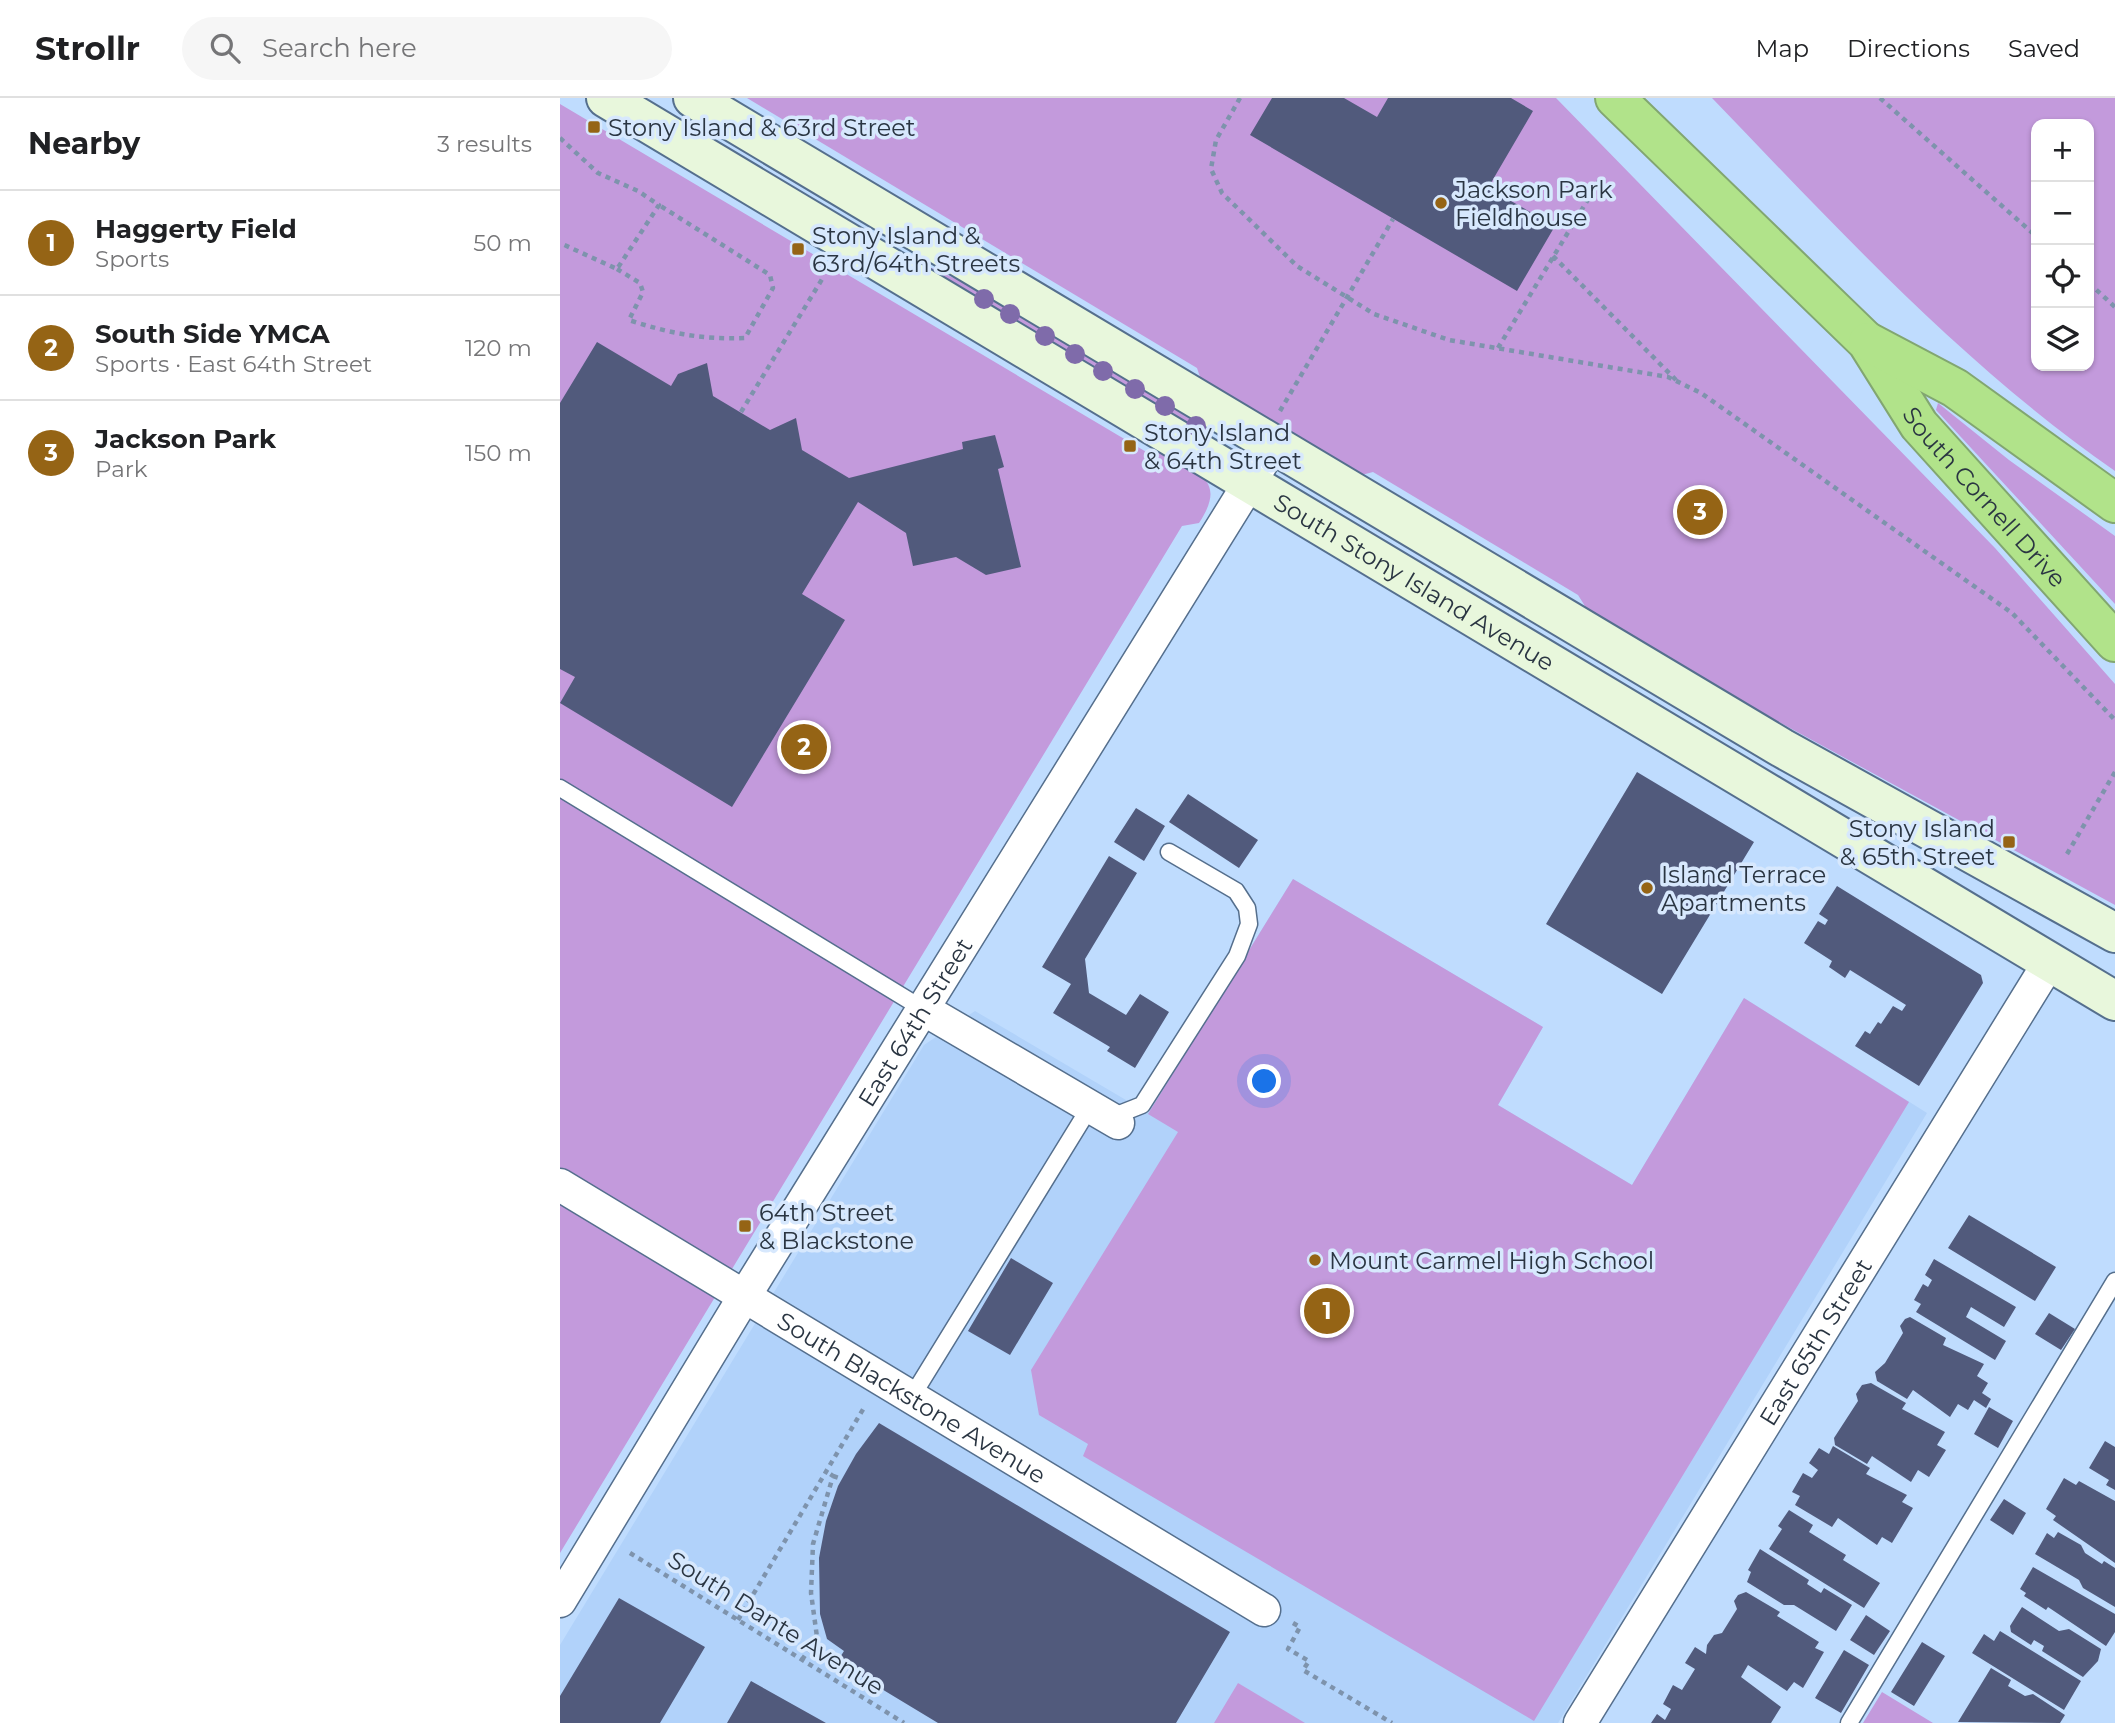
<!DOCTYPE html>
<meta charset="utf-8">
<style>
:root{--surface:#fff;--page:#f6f6f6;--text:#202124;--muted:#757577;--line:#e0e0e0;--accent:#956415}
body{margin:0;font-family:Montserrat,sans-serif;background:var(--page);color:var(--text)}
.controls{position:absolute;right:21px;top:21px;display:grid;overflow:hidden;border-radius:14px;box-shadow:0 2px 5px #0004}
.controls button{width:63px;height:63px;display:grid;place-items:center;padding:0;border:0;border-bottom:2px solid var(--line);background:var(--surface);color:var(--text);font:35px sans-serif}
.you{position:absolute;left:705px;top:984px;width:24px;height:24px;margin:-18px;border:5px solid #fff;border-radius:50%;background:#1a73e8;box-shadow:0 0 0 10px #1a73e833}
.badge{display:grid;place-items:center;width:46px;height:46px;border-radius:50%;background:var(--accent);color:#fff;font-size:23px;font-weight:700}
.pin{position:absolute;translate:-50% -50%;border:4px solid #fff;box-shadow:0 2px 7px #0006}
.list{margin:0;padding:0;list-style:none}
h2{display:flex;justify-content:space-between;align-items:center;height:91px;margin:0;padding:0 28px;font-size:30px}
h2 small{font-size:23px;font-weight:400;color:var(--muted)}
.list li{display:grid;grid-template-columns:46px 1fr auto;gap:21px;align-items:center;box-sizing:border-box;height:105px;padding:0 28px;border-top:2px solid var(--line)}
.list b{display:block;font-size:26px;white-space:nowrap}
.list p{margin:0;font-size:23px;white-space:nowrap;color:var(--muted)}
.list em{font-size:23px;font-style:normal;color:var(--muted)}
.icon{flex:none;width:38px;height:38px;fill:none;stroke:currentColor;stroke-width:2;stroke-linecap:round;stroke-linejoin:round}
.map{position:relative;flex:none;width:1555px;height:1625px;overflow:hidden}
header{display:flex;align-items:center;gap:42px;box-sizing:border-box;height:98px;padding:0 35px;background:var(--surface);border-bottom:2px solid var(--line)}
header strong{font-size:33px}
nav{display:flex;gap:38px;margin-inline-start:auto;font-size:24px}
.search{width:490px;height:63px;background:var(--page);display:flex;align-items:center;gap:18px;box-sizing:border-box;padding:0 24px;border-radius:38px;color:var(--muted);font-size:26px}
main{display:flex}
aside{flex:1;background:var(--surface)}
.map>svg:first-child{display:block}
</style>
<header>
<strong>Strollr</strong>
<div class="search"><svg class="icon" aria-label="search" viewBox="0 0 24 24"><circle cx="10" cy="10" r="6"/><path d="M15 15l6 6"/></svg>Search here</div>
<nav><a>Map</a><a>Directions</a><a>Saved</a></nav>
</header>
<main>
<aside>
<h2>Nearby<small>3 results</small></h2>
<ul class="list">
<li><span class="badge">1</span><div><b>Haggerty Field</b><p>Sports</p></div><em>50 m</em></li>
<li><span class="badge">2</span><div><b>South Side YMCA</b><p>Sports · East 64th Street</p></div><em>120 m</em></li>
<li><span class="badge">3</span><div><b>Jackson Park</b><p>Park</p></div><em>150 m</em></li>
</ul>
</aside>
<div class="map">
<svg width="1555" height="1625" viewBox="0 0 1555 1625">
<rect width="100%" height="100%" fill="#bfdcfe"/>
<path fill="#b1d2fa" d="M733,781l250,148 -45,78 134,80 112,-187 183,115 -369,610h-998v-78l364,-600 51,-34 173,102z"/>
<path fill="#c39adc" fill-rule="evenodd" d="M187,0h809l439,450 120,136v221l-520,-283 -17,-27 -205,-123 -19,5 -151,-91 -6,-18z
M1152,0h403v373c-150,-104 -277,-242 -403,-373zM1476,26h53v242h-53z
M0,6l588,349 15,-2c34,23 65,28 36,72l-17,3 -622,1027z
M365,167l58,26 232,138 -7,11 -286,-170z
M1378,305l71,57 106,76v68l-179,-194z
M733,781l250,148 -45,78 134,80 112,-187 165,104 -375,619 -451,-265 5,-12 -49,-29 -8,-45 147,-238 -30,-18z
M678,1585l67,40h-91z
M1322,1594l51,31h-70z"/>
<path fill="#515a7c" d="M712,0h72l33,19 11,-19h123l22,13 -45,77 67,38 -38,65 -267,-156z
M37,244l74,44 7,-12 29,-11 6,33 57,34 26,-12 6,32 47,28 114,-29 -1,-7 33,-7 9,32 -6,2 23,98 -35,8 -30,-18 -43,9 -7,-33 -48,-31 -56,92 43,26 -113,187 -172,-104 15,-26 -15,-8v-266z
M1077,674l117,70 -92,152 -116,-70z
M628,696l70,46 -19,28 -70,-46z
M576,710l29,18 -21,35 -30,-19z
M549,758l28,17 -52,86 4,34 37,22 14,-21 29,18 -34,56 -28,-17 3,-4 -57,-34 18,-29 -29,-17z
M1277,788l144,89 2,8 -64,103 -64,-40 10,-15 5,3 8,-12 3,2 12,-18 9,5 4,-6 -56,-35 -5,8 -16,-11 3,-6 -28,-18 14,-22 7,4 3,-5 -9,-6z
M1409,1117l87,52 -21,34 -87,-53z
M451,1160l42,25 -43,72 -42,-24z
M1374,1161l82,48 -12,20 -33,-20 -5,10 40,24 -11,19 -79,-48 5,-8 -7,-4 9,-16 5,3 4,-7 -7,-5z
M1489,1215l26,16 -14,21 -26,-16z
M1350,1219l36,21 -3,7 41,19 -7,12 11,7 -6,10 9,6 -5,9 -12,-8 -6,10 -10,-6 -8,13 -37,-27 -6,9 -30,-18 -2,-9 10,-9 18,-30 -3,-7 5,-7z
M1311,1285l35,20 -4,6 43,23 -8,13 9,5 -17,27 -11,-7 -7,12 -39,-26 -5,8 -32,-19 -1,-7 24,-37 -2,-7 6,-9z
M1429,1309l24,14 -15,27 -24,-14z
M319,1325l351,209 -54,91h-238l-101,-61 7,-11 -17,-12 -7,-25 -1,-56 7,-37 12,-35 18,-32z
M1545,1343l10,6v43l-9,-5 3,-5 -20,-12z
M1273,1348l37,22 -4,6 41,21 -5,7 11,6 -21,35 -10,-6 -5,8 -39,-27 -6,9 -37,-22 5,-9 -8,-4 11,-19 9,5 6,-8 -9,-7 10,-15 10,6z
M1504,1380l12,7 3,-4 36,20v62l-62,-43 3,-4 -10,-7z
M1444,1401l22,14 -13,22 -23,-15z
M1229,1412l24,15 -4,7 37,23 -3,5 37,23 -16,25 -95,-59 13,-20 -4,-3z
M1498,1434l23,13 4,8 17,11 2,-3 11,7v39l-32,-19 -4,-8 -44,-26 12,-21 7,5z
M1200,1451l49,31 -2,4 14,9 3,-5 28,17 -16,26 -42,-26h-10l-37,-23 4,-10 -3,-2z
M1473,1469l82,47v18l-9,14 -58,-39 -2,3 -22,-14 2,-3 -6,-4z
M1186,1494l34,20 -3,4 42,26 -4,6 9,4 -21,36 -9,-6 -7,9 -39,-26 -7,12 40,30 -10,16h-120l6,-9 8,6 6,-11 -8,-5 10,-19 9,5 13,-21 -10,-6 10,-16 11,7 1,-9 7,-10 8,-2 15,-24 -3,-8 4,-6z
M59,1500l86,49 -45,76h-100v-27z
M1462,1509l37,24 10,-2 32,20 -3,12 -15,16 -41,-26 2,-5 -10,-6 -3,5 -20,-13 -1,-6z
M1306,1517l24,16 -16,24 -24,-15z
M1440,1533l81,50 -17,29 -92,-57 12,-19 10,7z
M1362,1544l23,14 -31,50 -23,-14z
M1284,1552l25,15 -28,48 -26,-15z
M1431,1570l20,12 -3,6 17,10 8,-2 32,21 -5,8 -102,-1z
M191,1583l75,42h-99z"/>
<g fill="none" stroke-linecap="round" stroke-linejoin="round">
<defs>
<path id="lane" d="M0,690l363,221
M549,1020l33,-13 95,-149 12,-32 -2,-16 -11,-17 -67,-39
M351,1300l179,-291
M1289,1625l266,-442"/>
<g id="street">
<path d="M363,911l195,114"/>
<path id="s1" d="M0,1087l704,425"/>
<path id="s2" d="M0,1503l184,-304 529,-852"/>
<path id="s3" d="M1020,1625l470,-762"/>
</g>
<g id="secondary">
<path id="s4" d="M46,0l1509,903"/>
<path d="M133,0l1089,650 333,185"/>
</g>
<g id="highway">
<path id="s5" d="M1055,0l252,244 52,83 196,217"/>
<path d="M1308,244l87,46 160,115"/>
</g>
</defs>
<use href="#lane" stroke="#556f8d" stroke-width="19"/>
<use href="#street" stroke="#556f8d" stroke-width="35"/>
<use href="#secondary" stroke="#556f8d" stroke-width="42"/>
<use href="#highway" stroke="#82a671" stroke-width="42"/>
<path stroke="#7e93ac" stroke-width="4.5" stroke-dasharray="5 5" stroke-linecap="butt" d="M680,0l-24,42 -5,29 11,24 75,73 77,48 75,26 219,37 33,16 311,220 103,107
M1320,0l156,138
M0,40l38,35 40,18 21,14 -42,64 -57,-26
M993,158l123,124
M57,171l23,14 3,9 -14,28c39,13 74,20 116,18l28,-50 -3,-13 -111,-70
M1529,185l26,24
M938,250l103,-170
M720,313l113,-192
M181,314l83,-136
M1507,756l48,-82
M273,1378l9,3
M70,1455l274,170
M178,1522l127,-214
M733,1525l7,4 -12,22 21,12 -6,9 89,53
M242,1562l15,-23 -6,-44 2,-49 20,-68 -7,-5"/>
<use href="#lane" stroke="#fff" stroke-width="16"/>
<use href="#street" stroke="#fff" stroke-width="32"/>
<use href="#secondary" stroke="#e8f7dc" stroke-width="38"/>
<use href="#highway" stroke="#b1e38a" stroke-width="38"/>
</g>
<g fill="#7f6baa">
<circle cx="424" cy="201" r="10"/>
<circle cx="450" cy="216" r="10"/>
<circle cx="485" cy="238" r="10"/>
<circle cx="515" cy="256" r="10"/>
<circle cx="543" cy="273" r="10"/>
<circle cx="575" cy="291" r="10"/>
<circle cx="605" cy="308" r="10"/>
<circle cx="636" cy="328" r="10"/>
</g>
<g fill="#956415" stroke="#d7e8fd" stroke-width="2.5">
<rect x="27" y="22" width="14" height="14" rx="3.5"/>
<circle cx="881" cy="105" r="7"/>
<rect x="231" y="144" width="14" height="14" rx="3.5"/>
<rect x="563" y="341" width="14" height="14" rx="3.5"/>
<rect x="1442" y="737" width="14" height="14" rx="3.5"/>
<circle cx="1087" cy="790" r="7"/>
<rect x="178" y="1121" width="14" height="14" rx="3.5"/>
<circle cx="755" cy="1162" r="7"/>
</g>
<g text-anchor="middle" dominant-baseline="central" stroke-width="7" stroke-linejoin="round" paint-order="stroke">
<g font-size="24" fill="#2a3542" stroke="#d7e8fd" text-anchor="start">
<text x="48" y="29">Stony Island &amp; 63rd Street</text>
<text x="895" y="91">Jackson Park<tspan x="895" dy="28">Fieldhouse</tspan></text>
<text x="252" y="137">Stony Island &amp;<tspan x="252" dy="28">63rd/64th Streets</tspan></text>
<text x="584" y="334">Stony Island<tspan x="584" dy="28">&amp; 64th Street</tspan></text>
<text x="1435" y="730" text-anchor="end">Stony Island<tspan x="1435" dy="28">&amp; 65th Street</tspan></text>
<text x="1101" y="776">Island Terrace<tspan x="1101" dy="28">Apartments</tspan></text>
<text x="199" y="1114">64th Street<tspan x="199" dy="28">&amp; Blackstone</tspan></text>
<text x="769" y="1162">Mount Carmel High School</text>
</g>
<g font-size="24" fill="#2a3542" stroke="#d7e8fd">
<text stroke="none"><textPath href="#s5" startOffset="546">South Cornell Drive</textPath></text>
<text stroke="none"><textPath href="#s4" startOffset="942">South Stony Island Avenue</textPath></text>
<text stroke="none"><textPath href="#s2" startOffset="679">East 64th Street</textPath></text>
<text stroke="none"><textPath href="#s3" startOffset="448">East 65th Street</textPath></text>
<text stroke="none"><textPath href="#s1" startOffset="411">South Blackstone Avenue</textPath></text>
<text transform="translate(216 1525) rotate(32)">South Dante Avenue</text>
</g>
</g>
</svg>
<div class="controls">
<button>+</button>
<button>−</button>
<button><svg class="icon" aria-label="locate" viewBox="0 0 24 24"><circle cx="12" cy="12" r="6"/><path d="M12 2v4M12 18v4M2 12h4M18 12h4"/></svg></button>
<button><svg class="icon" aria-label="layers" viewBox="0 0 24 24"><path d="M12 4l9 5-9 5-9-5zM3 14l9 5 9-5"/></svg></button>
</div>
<div class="you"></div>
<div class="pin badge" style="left:767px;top:1213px">1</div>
<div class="pin badge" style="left:244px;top:649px">2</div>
<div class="pin badge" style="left:1140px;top:414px">3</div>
</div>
</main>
